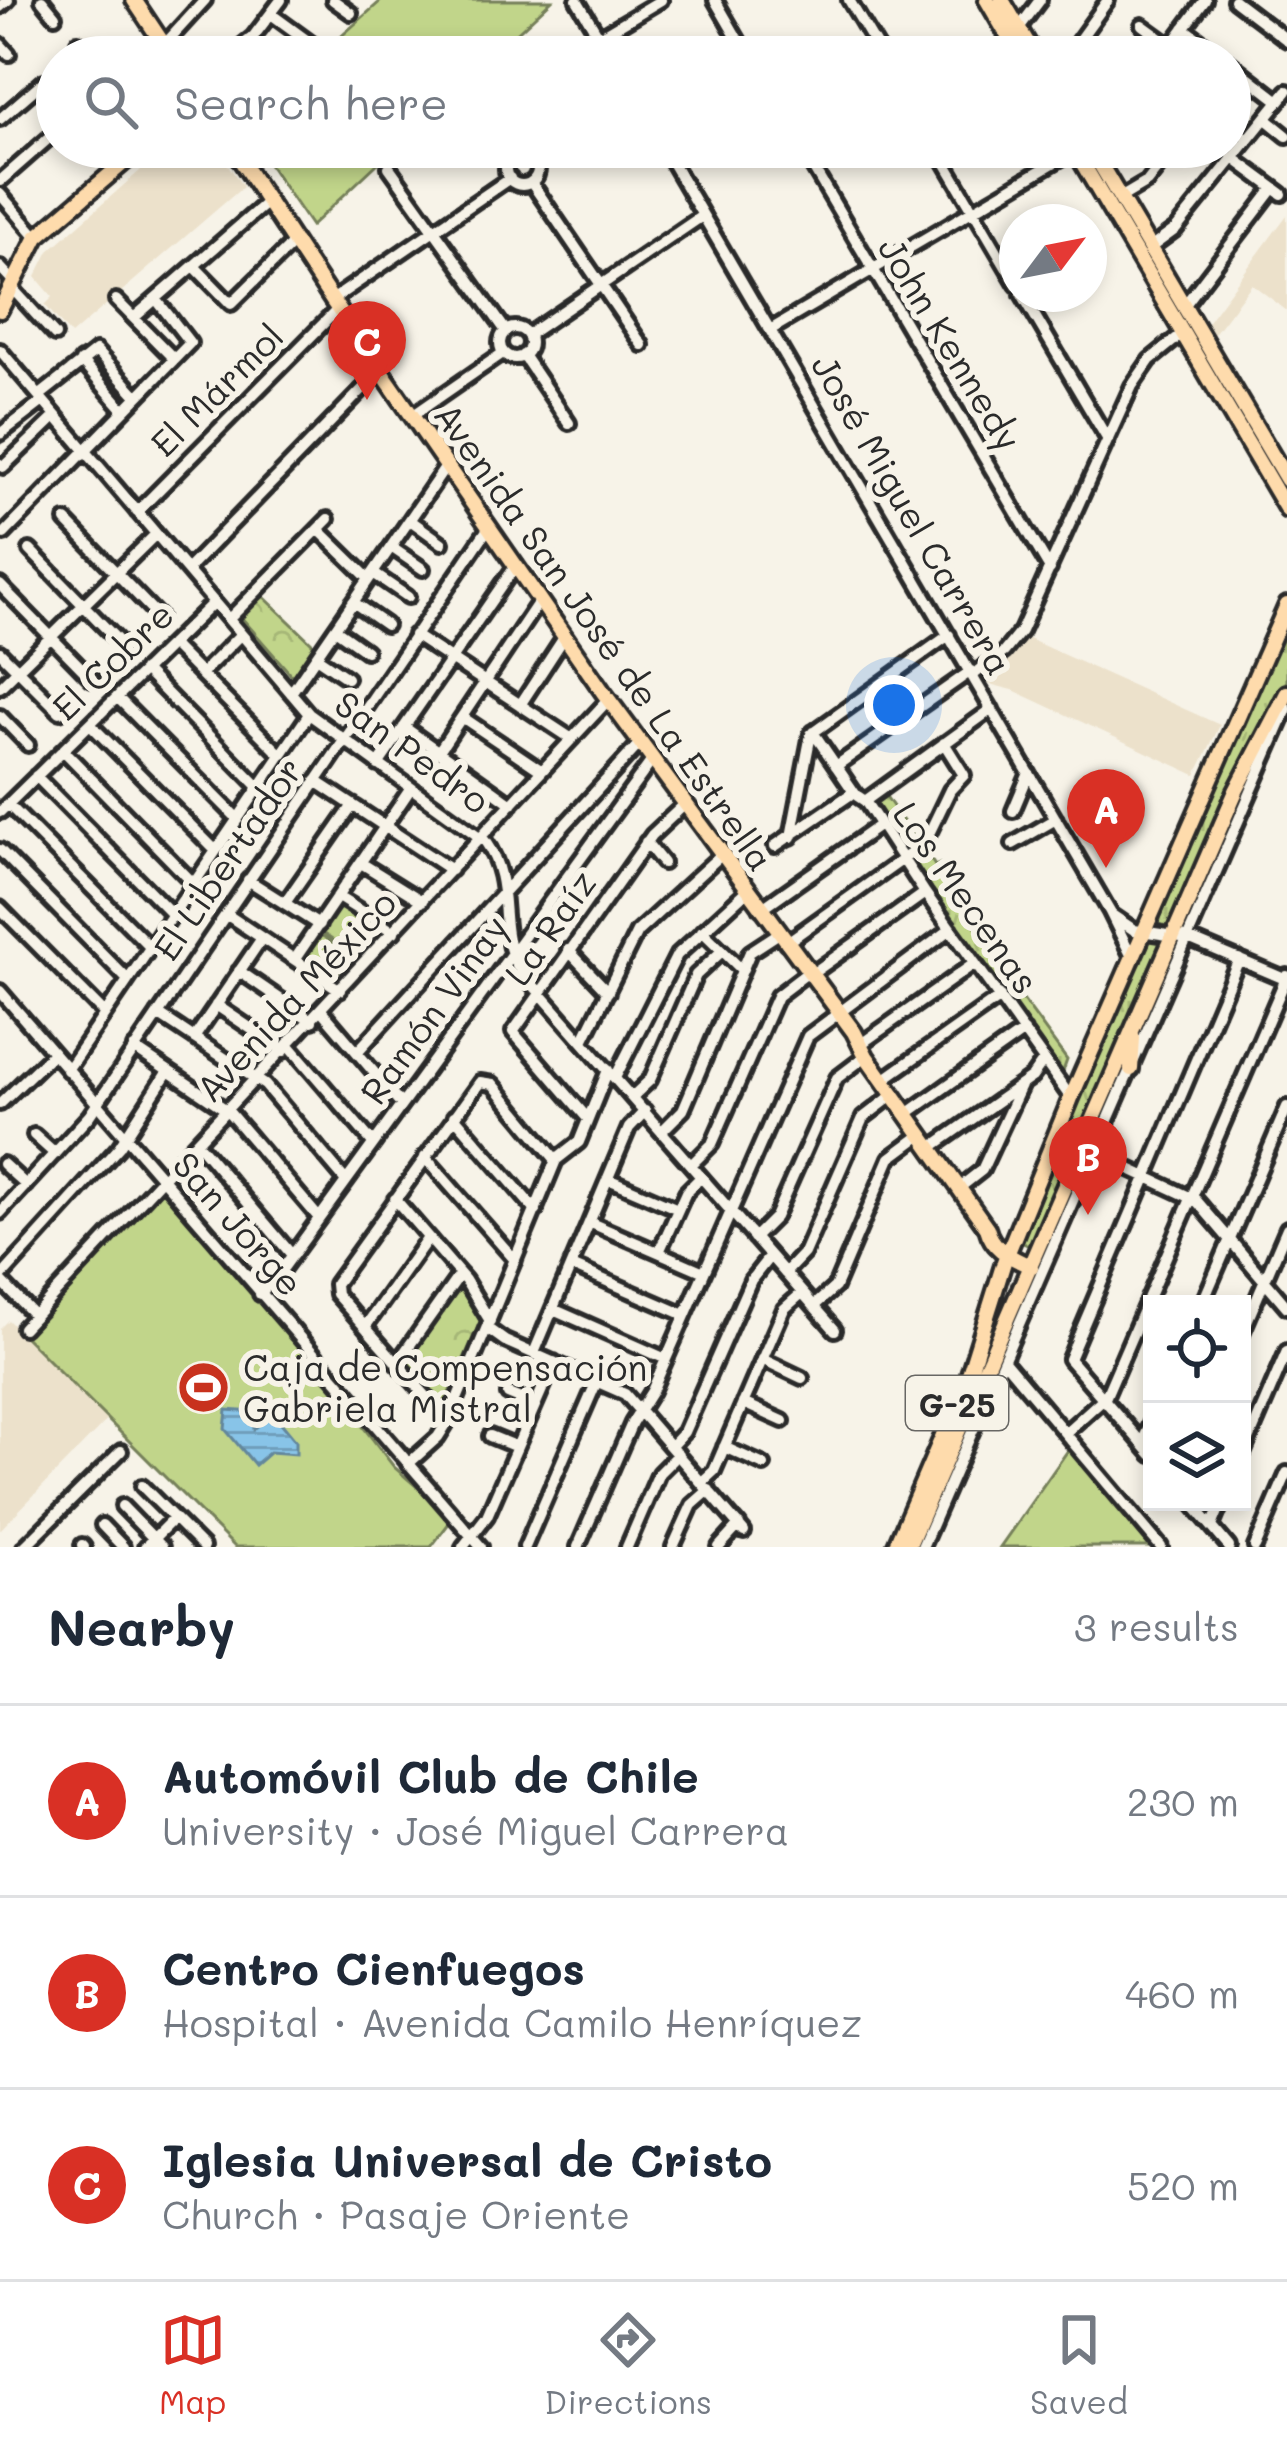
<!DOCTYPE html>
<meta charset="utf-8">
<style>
:root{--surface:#fff;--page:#f6f6f7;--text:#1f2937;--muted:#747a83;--line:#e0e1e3;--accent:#d93025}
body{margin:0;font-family:Mali,sans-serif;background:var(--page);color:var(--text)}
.controls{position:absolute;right:36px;bottom:36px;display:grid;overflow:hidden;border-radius:0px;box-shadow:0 6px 18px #0003}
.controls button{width:108px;height:108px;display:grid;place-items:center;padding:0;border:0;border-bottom:3px solid var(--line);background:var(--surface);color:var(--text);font:60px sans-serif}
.compass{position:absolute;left:999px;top:204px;width:108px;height:108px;border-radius:50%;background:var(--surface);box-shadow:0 6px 18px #0003;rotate:58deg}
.you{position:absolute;left:894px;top:705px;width:42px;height:42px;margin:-30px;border:9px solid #fff;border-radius:50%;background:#1a73e8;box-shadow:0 0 0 18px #1a73e833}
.badge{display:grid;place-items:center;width:78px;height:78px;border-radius:50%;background:var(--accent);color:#fff;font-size:39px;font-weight:700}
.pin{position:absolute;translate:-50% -99px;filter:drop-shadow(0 3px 6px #0008)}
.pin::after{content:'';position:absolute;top:63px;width:42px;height:36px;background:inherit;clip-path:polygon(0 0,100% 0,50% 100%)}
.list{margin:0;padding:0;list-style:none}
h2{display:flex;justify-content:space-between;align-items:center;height:156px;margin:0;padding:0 48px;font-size:51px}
h2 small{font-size:39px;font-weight:400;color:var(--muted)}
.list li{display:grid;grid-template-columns:78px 1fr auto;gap:36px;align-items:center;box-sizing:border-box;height:192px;padding:0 48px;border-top:3px solid var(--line)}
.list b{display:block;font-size:45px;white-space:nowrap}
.list p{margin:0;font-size:39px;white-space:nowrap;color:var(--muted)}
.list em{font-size:39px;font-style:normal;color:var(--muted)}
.icon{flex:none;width:66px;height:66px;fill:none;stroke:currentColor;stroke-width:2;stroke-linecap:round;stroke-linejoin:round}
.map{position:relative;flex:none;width:1287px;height:1547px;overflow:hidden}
.search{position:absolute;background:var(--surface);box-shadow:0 6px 18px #0003;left:36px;right:36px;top:36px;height:132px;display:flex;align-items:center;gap:30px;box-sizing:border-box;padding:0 42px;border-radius:66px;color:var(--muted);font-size:45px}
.sheet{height:732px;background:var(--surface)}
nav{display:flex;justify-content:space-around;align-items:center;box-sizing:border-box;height:168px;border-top:3px solid var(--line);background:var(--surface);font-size:33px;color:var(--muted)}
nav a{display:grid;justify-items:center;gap:6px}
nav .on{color:var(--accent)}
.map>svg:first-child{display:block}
</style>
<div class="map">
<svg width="1287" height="1547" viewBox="0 0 1287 1547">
<defs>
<pattern id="grass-tufts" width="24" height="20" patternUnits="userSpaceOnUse" patternTransform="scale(3)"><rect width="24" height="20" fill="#c1d58a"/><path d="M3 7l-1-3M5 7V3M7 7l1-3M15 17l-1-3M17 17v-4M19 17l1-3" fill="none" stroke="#a6b777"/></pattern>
<pattern id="park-crowns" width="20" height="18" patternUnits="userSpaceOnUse" patternTransform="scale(3)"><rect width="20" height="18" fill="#c1d58a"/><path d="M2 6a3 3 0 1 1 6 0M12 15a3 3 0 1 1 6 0" fill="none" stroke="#a6b777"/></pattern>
<pattern id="water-rules" width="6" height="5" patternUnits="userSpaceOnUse" patternTransform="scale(3)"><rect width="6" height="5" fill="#88c4e8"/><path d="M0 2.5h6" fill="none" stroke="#6f9fbc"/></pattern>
</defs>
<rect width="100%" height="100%" fill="#f7f3e8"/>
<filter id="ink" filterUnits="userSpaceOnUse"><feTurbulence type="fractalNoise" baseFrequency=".00833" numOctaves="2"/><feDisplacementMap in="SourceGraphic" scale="24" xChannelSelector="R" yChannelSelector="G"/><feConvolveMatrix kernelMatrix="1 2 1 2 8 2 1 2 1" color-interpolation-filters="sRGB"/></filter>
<g filter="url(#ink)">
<path fill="#ece1cb" d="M167,147h49l27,40 -172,148 -26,-30 8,-8 -17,-20 13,-26z
M1287,215v96l-35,-27 -39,51 -7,-11z
M1022,636l198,89 -24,50 -183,-85 -24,-6 -5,-8 18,-10z
M8,1320l100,99 -108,111v-202z"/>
<path fill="url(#grass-tufts)" stroke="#76805a" stroke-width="3" d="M1287,623v58l-37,65 -76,181 -17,-3z
M883,792l35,51 -13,9 -35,-51z
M927,853l8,13 5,-2 59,103 68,93 -6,17 -148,-215z
M1150,939l17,3 -132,306 -17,-7z"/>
<path fill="url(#park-crowns)" stroke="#76805a" stroke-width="3" d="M261,594l54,52 -21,32 -54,-62z
M317,932l35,25 -19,21 -33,-23z
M458,1283l24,34 -39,90 -41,-45z"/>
<path fill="#c1d58a" stroke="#76805a" stroke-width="3" d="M382,0h170l-61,57h-173z
M257,147h138l-84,79z
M339,902l33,24 -19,28 -34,-23z
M158,1185l150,170 86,112 59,51 -22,29h-196l-214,-214z
M1071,1446l83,101h-154z"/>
<path fill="url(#water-rules)" stroke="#63879c" stroke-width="3" d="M227,1410l25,2 2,17 19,-16 23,28v13l-26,-2 -15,13 -30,-36z"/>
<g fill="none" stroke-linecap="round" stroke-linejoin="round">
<defs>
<path id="minor" d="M42,0l13,16
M333,0l18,13
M577,0l34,57
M715,0l33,57
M849,0l34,57
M1234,0l53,40
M0,7l8,-7
M271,14l41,30
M1142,25l29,21
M1019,28l21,-28
M1184,28l38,29
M599,37l62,-37
M78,42l13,15
M0,44l9,10
M164,45l41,-45
M228,57l25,-20
M243,57l10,-20 28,-37
M1067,57l41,-57
M1163,57l42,-57
M1230,63l49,38
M0,119l44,-38 13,10
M1266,119l21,17
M1230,125l18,14
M105,147l15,18
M663,147l447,765 23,47
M801,147l249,422
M936,147l81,138
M506 169a16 16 0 1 1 32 0a16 16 0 1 1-32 0Z
M1232,157l50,37
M535,160l18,-13
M389,167l117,164
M0,181l57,-50
M531,182l111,163
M0,194l37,43
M1120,198l27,-16 27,-35
M1150,248l26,-19 111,-138
M194,266l37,38 63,-62
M0,267l14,15
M11,287l44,48
M1022,294l86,146
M116,300l58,59
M332,300l178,-122
M1184,306l90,-118
M136,316l131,-114
M500 343a15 15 0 1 1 30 0a15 15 0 1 1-30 0Z
M770,330l307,-181
M528,335l174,-119
M0,350l309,364 176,127c31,45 9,85 34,128l316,361
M523,355l46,68
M81,361l43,49
M39,396l57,-45 41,45
M412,416l91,-63
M0,434l43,-33
M0,464l3,3 53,-51
M137,512l201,-203
M410,520l32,23
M66,521l93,96
M318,529l51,50
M4,534l186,-191 -34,-44
M391,547l32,22
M30,550l94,97
M187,570l194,-200
M373,573l35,24
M0,585l92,94
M353,602l33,23
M229,619l99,-100
M335,629l31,22
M414,635l158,104
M171,644l110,111
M0,652l60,60
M316,657l31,21
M144,670l115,117
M201,674l40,-40
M973,675l31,-23 17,-21 111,-245 18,-26 33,-27
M0,687l156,-153
M291,693l156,-228
M117,697l121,122
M520,705l45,-69
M0,716l28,29
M462,717l80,54
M90,724l126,127
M404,727l108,77
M813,732l43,63 9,6 60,92 146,205
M63,750l131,134
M439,751l101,-151
M378,765l138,-200
M836,766l135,-95
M36,776l137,139
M316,781l135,89
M865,801l127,-92
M8,804l142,143
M1013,811l16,-38
M0,812l214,-210
M791,837l20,-103 138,-99
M646,842l17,21
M1013,844l43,-25
M775,846l79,-54
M0,850l128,130
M361,863l61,38
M248,880l71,45
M338,897l56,35
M285,903l68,-98
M0,908l105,106
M761,909l119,-84
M226,914l114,76
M1112,915l22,15 54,8 99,42
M702,931l40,39
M786,943l138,-99 26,-54 14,-15 -20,-32
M568,950l40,42
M295,959l116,-171
M239,971l73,50
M809,976l116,-83
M0,991l481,556
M216,1005l68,46
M321,1010l80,94
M158,1014l107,71 81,96
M194,1038l68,-100
M583,1041l54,-109 85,-78
M861,1044l114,-81
M289,1045l84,98
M134,1048l94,63 91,107
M357,1052l284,-310
M67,1070l242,-356
M615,1078l62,-123 71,-65
M883,1080l117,-83
M632,1097l18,-17 46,-105 26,-24
M0,1104l53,-51
M907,1114l117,-83
M454,1116l82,95
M588,1119l-75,-87 139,-197 34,-32
M662,1131l21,-21 67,-158 29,-19
M34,1135l21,19
M198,1144l94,111
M931,1148l101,-71 12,-17
M1095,1153l101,47 91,107
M425,1157l90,103
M3,1164l23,21
M691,1165l21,-21 65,-148 30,-23
M608,1179l70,30
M959,1188l23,-18 39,-84
M395,1199l70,81 25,41
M0,1213l89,-97 400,-589
M591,1223l113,49
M754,1238l21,-21 62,-139 29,-22
M659,1252l27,-60 15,-15
M572,1266l113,49
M785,1273l19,-20 59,-135 30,-23
M0,1278l119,-131 49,-76
M0,1280l34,35
M260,1294l21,-23 372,-512
M1202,1304l85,-197
M814,1306l21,-19 55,-129 31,-23
M553,1309l113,50
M365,1327l63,-89
M23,1328l586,-629
M487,1328l18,13 120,53 119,138
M1242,1333l45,-105
M534,1353l95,-225 16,-17
M762,1359l40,19
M1005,1362l156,185
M397,1363l63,-89
M508,1394l27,11
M743,1403l40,18
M448,1421l-112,-127 -1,-10 145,-202 13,2 63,76
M1065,1433l41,-37 181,-420
M490,1436l27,11
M1142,1443l10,-23
M671,1446l13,-14 67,-152 19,-24
M724,1447l40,18
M1152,1455l-83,-96 170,-400
M1242,1456l45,-105
M408,1464l30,-27 10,-16 108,-261 23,-18 29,-72
M702,1482l12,-11 70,-162 18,-16
M142,1486l61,61
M1191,1502l38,45
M122,1506l40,41
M102,1525l21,22
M1212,1526l10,-24
M82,1545l2,2
M24,1547l97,-96
M145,1547l29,-29
M463,1547l24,-31 67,-154
M525,1547l72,-166
M578,1547l54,-124 20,-32 156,-355 143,-107
M627,1547l32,-74 19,-19
M673,1547l19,-42 17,-15
M719,1547l20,-22
M922,1547l365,-838
M1255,1547l32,-74"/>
<path id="major" d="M134,0l30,45 13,12
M987,0l33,57
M1002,0l34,57
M232,147l100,153 271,392 251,340 12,24 121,172c6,23 25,29 44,39
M1073,147l214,363
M1090,147l197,333
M0,310l37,-73 105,-90
M1131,1069l2,-31
M895,1547l73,-170 36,-115 67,-164 216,-493
M908,1547l328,-756 51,-98"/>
</defs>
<use href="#minor" stroke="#2b2b2b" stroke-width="20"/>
<use href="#major" stroke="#2b2b2b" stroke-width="22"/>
<use href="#minor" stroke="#f7f3e8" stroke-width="10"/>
<use href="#major" stroke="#fedbac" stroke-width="14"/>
</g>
</g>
<defs>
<symbol id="stadium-disc" viewBox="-11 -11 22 22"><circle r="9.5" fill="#c8321e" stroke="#f7f3e8"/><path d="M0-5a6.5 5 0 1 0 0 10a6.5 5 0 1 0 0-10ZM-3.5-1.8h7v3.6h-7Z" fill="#fff"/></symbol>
</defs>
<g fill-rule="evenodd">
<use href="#stadium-disc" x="174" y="1358" width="59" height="59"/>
</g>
<g text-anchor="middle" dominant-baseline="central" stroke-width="12" stroke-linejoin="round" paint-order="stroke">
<rect fill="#f7f3e8" stroke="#686764" stroke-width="3" x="906" y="1376" width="102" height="54" rx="9"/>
<g font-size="33" font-weight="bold" fill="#2b2b2b">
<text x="957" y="1403">G-25</text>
</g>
<g font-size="36" fill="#2b2b2b" stroke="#f7f3e8">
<text transform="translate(951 343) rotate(59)">John Kennedy</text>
<text transform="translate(216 389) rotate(-45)">El Mármol</text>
<text transform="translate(913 514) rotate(60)">José Miguel Carrera</text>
<text transform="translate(605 636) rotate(55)">Avenida San José de La Estrella</text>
<text transform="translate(112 660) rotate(-44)">El Cobre</text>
<text transform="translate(413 751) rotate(36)">San Pedro</text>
<text transform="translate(227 858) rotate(-56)">El Libertador</text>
<text transform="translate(967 897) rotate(55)">Los Mecenas</text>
<text transform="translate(549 927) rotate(-55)">La Raíz</text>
<text transform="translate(295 995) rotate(-47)">Avenida México</text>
<text transform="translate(433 1009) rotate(-54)">Ramón Vinay</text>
<text transform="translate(239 1223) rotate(49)">San Jorge</text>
</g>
<g font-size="36" fill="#2b2b2b" stroke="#f7f3e8" text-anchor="start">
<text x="243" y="1366">Caja de Compensación<tspan x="243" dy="41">Gabriela Mistral</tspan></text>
</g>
</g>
</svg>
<div class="controls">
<button><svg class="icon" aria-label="locate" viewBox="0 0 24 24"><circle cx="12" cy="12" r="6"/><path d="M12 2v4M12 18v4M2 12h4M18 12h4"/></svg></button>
<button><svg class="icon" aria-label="layers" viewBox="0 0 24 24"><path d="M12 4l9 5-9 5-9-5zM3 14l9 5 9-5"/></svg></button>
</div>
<svg class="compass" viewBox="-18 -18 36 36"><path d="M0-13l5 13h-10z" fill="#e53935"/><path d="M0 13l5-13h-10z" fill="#747a83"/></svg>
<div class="you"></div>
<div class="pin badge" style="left:1106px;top:868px">A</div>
<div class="pin badge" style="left:1088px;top:1215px">B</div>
<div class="pin badge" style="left:367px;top:400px">C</div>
<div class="search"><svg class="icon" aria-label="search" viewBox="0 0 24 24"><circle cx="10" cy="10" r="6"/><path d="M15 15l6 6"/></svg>Search here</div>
</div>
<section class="sheet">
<h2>Nearby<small>3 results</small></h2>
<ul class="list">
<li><span class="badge">A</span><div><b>Automóvil Club de Chile</b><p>University · José Miguel Carrera</p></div><em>230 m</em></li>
<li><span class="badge">B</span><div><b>Centro Cienfuegos</b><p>Hospital · Avenida Camilo Henríquez</p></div><em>460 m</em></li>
<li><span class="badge">C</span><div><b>Iglesia Universal de Cristo</b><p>Church · Pasaje Oriente</p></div><em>520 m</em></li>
</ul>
</section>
<nav>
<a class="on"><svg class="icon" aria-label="map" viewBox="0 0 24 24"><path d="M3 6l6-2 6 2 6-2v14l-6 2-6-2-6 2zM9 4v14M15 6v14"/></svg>Map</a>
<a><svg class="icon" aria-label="directions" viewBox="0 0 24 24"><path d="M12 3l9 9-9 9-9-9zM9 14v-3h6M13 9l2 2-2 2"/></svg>Directions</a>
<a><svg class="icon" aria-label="saved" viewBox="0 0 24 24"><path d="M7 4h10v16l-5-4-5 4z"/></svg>Saved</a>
</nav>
